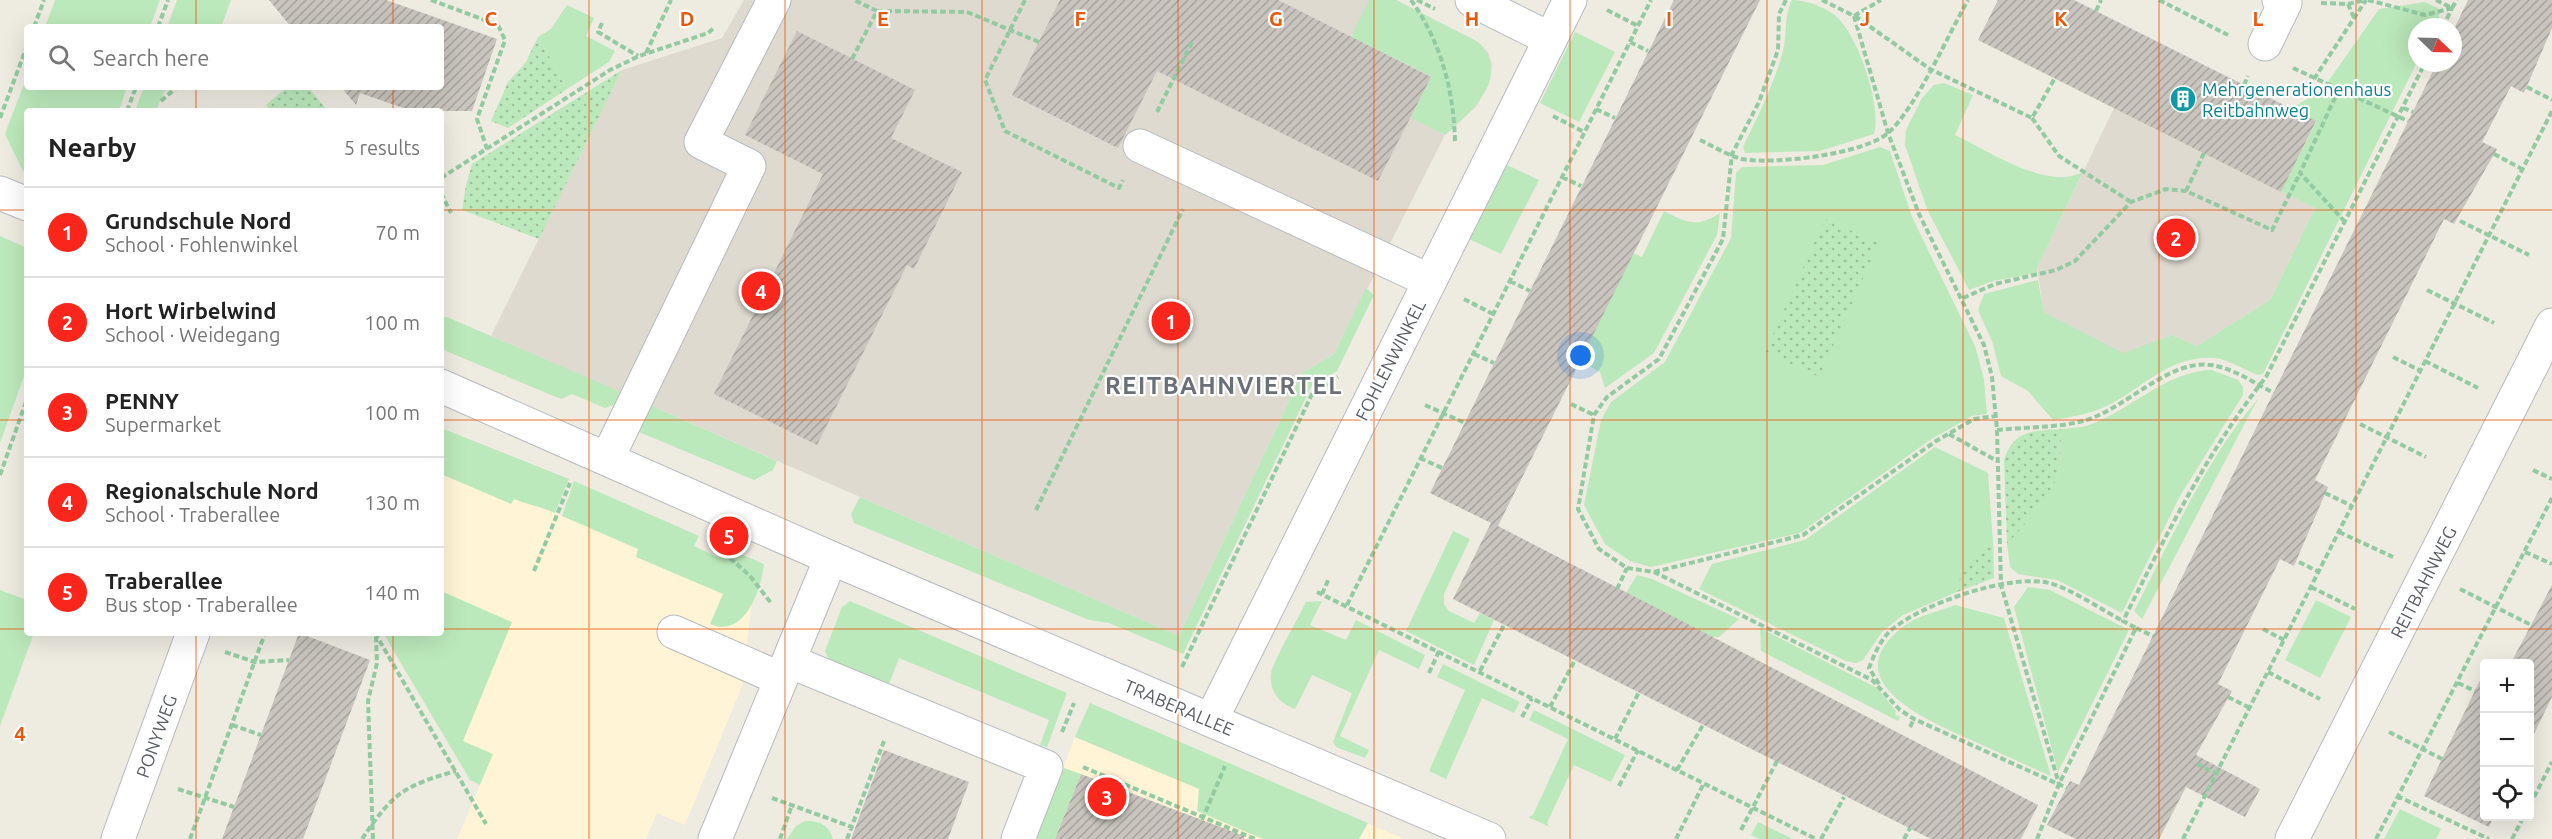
<!DOCTYPE html>
<meta charset="utf-8">
<style>
:root{--surface:#fff;--page:#f6f6f6;--text:#222;--muted:#767676;--line:#e0e0e0;--accent:#fa251b}
body{margin:0;font-family:Ubuntu,sans-serif;background:var(--page);color:var(--text)}
.controls{position:absolute;right:18px;bottom:18px;display:grid;overflow:hidden;border-radius:6px;box-shadow:0 6px 24px #0002}
.controls button{width:54px;height:54px;display:grid;place-items:center;padding:0;border:0;border-bottom:2px solid var(--line);background:var(--surface);color:var(--text);font:30px sans-serif}
.compass{position:absolute;left:2408px;top:18px;width:54px;height:54px;border-radius:50%;background:var(--surface);box-shadow:0 6px 24px #0002;rotate:113deg}
.you{position:absolute;left:1581px;top:356px;width:21px;height:21px;margin:-15px;border:4px solid #fff;border-radius:50%;background:#1a73e8;box-shadow:0 0 0 9px #1a73e833}
.badge{display:grid;place-items:center;width:39px;height:39px;border-radius:50%;background:var(--accent);color:#fff;font-size:20px;font-weight:700}
.pin{position:absolute;translate:-50% -50%;border:3px solid #fff;box-shadow:0 2px 6px #0006}
.list{margin:0;padding:0;list-style:none}
h2{display:flex;justify-content:space-between;align-items:center;height:78px;margin:0;padding:0 24px;font-size:26px}
h2 small{font-size:20px;font-weight:400;color:var(--muted)}
.list li{display:grid;grid-template-columns:39px 1fr auto;gap:18px;align-items:center;box-sizing:border-box;height:90px;padding:0 24px;border-top:2px solid var(--line)}
.list b{display:block;font-size:22px;white-space:nowrap}
.list p{margin:0;font-size:20px;white-space:nowrap;color:var(--muted)}
.list em{font-size:20px;font-style:normal;color:var(--muted)}
.icon{flex:none;width:33px;height:33px;fill:none;stroke:currentColor;stroke-width:2;stroke-linecap:round;stroke-linejoin:round}
.map{position:relative;flex:none;width:2552px;height:839px;overflow:hidden}
.search{position:absolute;background:var(--surface);box-shadow:0 6px 24px #0002;left:24px;top:24px;width:420px;height:66px;display:flex;align-items:center;gap:15px;box-sizing:border-box;padding:0 21px;border-radius:6px;color:var(--muted);font-size:22px}
.panel{position:absolute;background:var(--surface);box-shadow:0 6px 24px #0002;left:24px;top:108px;width:420px;height:528px;border-radius:6px}
.map>svg:first-child{display:block}
</style>
<div class="map">
<svg width="2552" height="839" viewBox="0 0 2552 839">
<defs>
<pattern id="park-dots" width="8" height="8" patternUnits="userSpaceOnUse" patternTransform="scale(1.5)"><rect width="8" height="8" fill="#bce9bb"/><path d="M2 2h.1M6 6h.1" fill="none" stroke="#9cc09c" stroke-width="1.8" stroke-linecap="round"/></pattern>
<pattern id="building-hatch" width="6" height="6" patternUnits="userSpaceOnUse" patternTransform="scale(1.5)"><rect width="6" height="6" fill="#c9c5be"/><path d="M-1 1l2-2M0 6l6-6M5 7l2-2" fill="none" stroke="#a6a39e"/></pattern>
</defs>
<rect width="100%" height="100%" fill="#eeebe1"/>
<path fill="#fff4d5" d="M441,463l311,136 -10,87 -57,139 -28,-12 -11,26h-189l23,-54 -10,-5 -87,-147h58z
M1075,737l124,52 9,-35 196,85h-368z"/>
<path fill="#dedad0" d="M744,0h652l82,42 10,10 4,12 -4,22 -12,21 -31,28 -111,219 -32,19 -123,263 -688,-300 131,-266 100,-32z
M2114,108l97,2 89,44 -18,37 33,17 -44,91 -74,47 -25,-11 -49,19 -79,-42 -7,-44z"/>
<path fill="#bce9bb" d="M55,0h105l-10,27h-105z
M177,0h54l-10,27h-54z
M1369,0h27l82,42c35,34 -7,70 -33,93l-34,-17 20,-42 -80,-39z
M1792,0c14,0 37,8 47,19 20,21 43,87 35,115l-54,17 -75,2 -2,-6c15,-31 31,-63 40,-96 5,-19 0,-32 9,-51z
M2425,2l13,6 1,11 -4,8h-18v35l-154,312 -5,1c-13,-5 -29,-15 -43,-17 -44,-4 -72,30 -108,48 -17,8 -36,11 -54,14l-25,-29 -27,-15 -9,-35 -14,-31 6,-16 54,-14 6,32 79,41 49,-18 25,11 74,-47 44,-91 -34,-17 35,-69 -25,-13 32,-20 56,-80z
M567,5l27,13 -8,18 29,15 -6,11 -42,27 -29,-52 13,-8z
M1575,32l40,20 -36,70 -39,-19z
M27,76v11h100l-8,24h-92v61l-4,-1 -18,-37z
M1944,83l29,12 -18,40c34,16 92,56 128,37l-46,96v5l-44,8 -24,9 -42,-81 -22,-64 1,-15 16,-32 12,-13z
M144,87h26l-6,5 -8,19h-21z
M1880,147l10,4 22,66 63,129 9,33 3,35 -15,2 -42,24 -130,93 -149,34 -21,-6 -25,-17 -21,-39 17,-85 10,-18 54,-40 66,-124 5,-65 6,-6 81,-2z
M1507,165l32,15 -38,74 -32,-15z
M1664,211c23,12 33,17 56,2l-3,22 -63,118 -49,35 -5,-16 -21,-11 54,-108 9,4z
M0,236l27,12v120l-27,75z
M1366,288l8,7 -37,76 -26,16 -128,267 -74,-31 -20,-3 -235,-97 -3,-9 9,-17 319,139 123,-263 32,-19z
M447,317l176,76 -4,10 -14,5 -33,-14 -11,5 -115,-48 -5,-5v-28z
M2212,370l26,10 5,7v8l-63,101 -58,117 -65,-33 -39,-6 -8,-7 -3,-23 40,-45 13,-29 1,-41c9,-1 20,-1 28,-4 43,-15 76,-54 123,-55z
M2259,398l-6,10 -111,211 -8,-8c36,-69 73,-155 125,-213z
M647,404l130,57 -4,9 -19,10 -115,-48v-9z
M441,428l128,51 -14,34c-13,-6 -27,-8 -41,-14l-3,5 -70,-30z
M1935,447l53,26 5,68c-21,11 -32,28 -36,51l-54,23 -21,17 -19,28 -7,3 -10,-2 -147,-72 13,-25 93,-24z
M574,481l125,55 -5,10 25,12 5,-11 40,17c-3,27 -20,75 -54,60l13,-30 -87,-37 2,-8 -76,-33z
M1453,531l17,8 -26,55v10l5,7 25,12 6,-10 14,7 -20,45 -68,-34z
M1637,575l15,4 87,40 -20,18h-11l-82,-44z
M2028,587l22,3 79,40 -71,142 -44,-165z
M0,590l27,10v33h7l-34,93z
M441,591l71,31 -49,119 30,13 -13,31 -10,-5 -87,-147h58z
M2316,600l35,17 -31,61 -35,-18z
M850,601l217,92 -20,54 -7,-2 9,-25 -150,-62 -13,34 -54,-25 -7,-16 17,-44z
M1322,601l-12,24 36,15 10,-20 69,35 -6,14 -40,-19 -39,86 29,14 -4,8 -29,-11 -3,-5 19,-49 -40,-18 -17,34c-14,-5 -26,-17 -24,-35 1,-11 29,-59 35,-72z
M1955,605l49,13 47,158c-27,-12 -53,-24 -80,-36 -44,-20 -139,-59 -67,-114 13,-10 35,-15 51,-21z
M1760,628l117,60 19,23 -1,4 5,2 -2,4 -137,-70z
M1443,664l77,38 -6,11 -32,-15 -36,81 -17,-8 36,-81 -28,-13z
M1090,703l278,120 -9,16h-96l-66,-28 2,-22 -124,-52z
M1534,710l91,45 -14,27 -37,-17 -27,58 3,4 -22,-10 5,-2 35,-76 -39,-19z
M1064,768l17,6 -26,65h-19z
M2400,809l41,20 -5,10h-52z
M805,821c14,-1 24,4 28,18h-46l9,-13z
M1758,822l35,17h-34l-8,-4z"/>
<path fill="url(#park-dots)" d="M538,37l29,52 -59,39 -17,-7 17,-39 18,-20z
M622,70l-83,169 -77,-29 4,-25 6,-21z
M287,87h21l20,24h-57l-5,-6z
M1825,219l54,24 -60,134 -54,-25z
M2061,429l-1,41 -13,30 -40,44 -3,-84c10,-31 29,-29 57,-31z
M1993,541l1,37 -37,14c4,-25 13,-39 36,-51z"/>
<path fill="url(#building-hatch)" d="M269,0h117l111,39 -25,72h-60l-52,-18 -4,12 -15,-18h100v-60h-150z
M1060,0h218l153,77 -53,104 -221,-110 -39,77 -106,-53z
M1674,0h86l-262,526 540,279 -17,34h-90l-478,-240 38,-76 -61,-30z
M1998,0h76l242,121 -35,71 -303,-152z
M2468,0h84v28l-28,65 -13,-7 -29,56 15,7 -43,75 -10,-5 -129,261 13,7 -34,79 -14,-7 -62,125 14,7 -36,64 64,34 -15,28 -59,-30 -27,52h-83l-29,-14 23,-44 9,4 358,-722h16v-32z
M797,31l118,59 -24,48 71,34 -48,97 -7,-4 -90,180 -103,-51 109,-220 -78,-39z
M2552,585v112l-23,47v-81h-18z
M299,633l71,27 -67,179h-81z
M2484,672v144h10l-5,11 -65,-31z
M884,750l85,32 -21,57h-97z
M1081,774l163,62v3h-189z"/>
<g fill="none" stroke-linecap="round" stroke-linejoin="round">
<defs>
<path id="minor" d="M1472,0l78,39
M2265,44l20,-41 -6,-3
M1140,146l290,135
M0,193l27,11
M441,386l390,172 658,281
M607,459l142,-293 -48,-24 73,-142
M674,632l107,47
M789,661l257,106 -28,72
M1211,720l359,-720
M118,839l75,-206
M715,839l116,-281
M2292,839l260,-514"/>
</defs>
<use href="#minor" stroke="#b7babf" stroke-width="35"/>
<path stroke="#93caa1" stroke-width="4" stroke-dasharray="6 3" stroke-linecap="butt" d="M431,0l67,25 7,15 -28,79 10,30
M1025,0l-40,80 20,51 114,57 4,-8
M1411,0c30,42 43,91 44,143
M1417,0l18,9
M1786,0l-7,14 -1,36 -19,52 -27,52 -9,85 -64,120 -52,38 -13,18 -16,94 21,40 28,19 27,4 218,108 28,30 14,9 153,69
M1822,0l32,16 27,-16
M2159,0l69,35
M2368,0l57,15 27,-7
M2436,0l16,8 5,-8
M2321,3l27,1 17,-4
M2348,4l6,14
M1607,10l31,16
M877,11l90,1 72,30
M2096,11l5,-11
M1854,16l34,117 31,81 65,131 8,32 5,53 4,155 58,199
M1855,16l75,53 102,49 23,-40
M602,23l-4,9 40,24
M34,27l10,-27
M158,27l10,-27
M2443,27l9,-19
M1630,42l18,9
M646,53l25,-53
M852,59l25,-48 -23,-11
M2293,68l115,53
M2314,79l52,-79
M2244,85l4,-9
M2527,87l25,13
M2339,89l-39,84 45,49
M161,101l16,-14
M2403,108l10,4
M1596,109l19,9
M127,111l9,-24
M1157,112l36,-72
M1553,116l31,16
M0,118l27,-72
M2032,118l27,38 72,46
M1700,140c13,6 29,16 42,19 32,6 122,-5 146,-26 28,-25 60,-98 80,-133
M2494,154l28,15
M1562,177l19,9
M441,178l169,-108 29,-14 69,-23 7,-6
M2186,191l18,-38
M441,193l10,20
M2460,221l69,34
M1510,281l20,10
M2427,290l67,33
M1963,298l32,-14 61,-14 19,-9 56,-59 35,-13 20,2 86,39 28,-57
M1464,299l29,15
M1474,354l20,9
M2393,357l28,14
M2425,361l53,27
M1571,404l23,11
M1425,405l40,18
M2360,424l66,33
M1997,430c27,-3 59,-2 86,-9 42,-11 85,-62 128,-56 22,3 43,18 63,28
M1949,434l48,27
M1420,458l22,10
M2533,470l19,9
M0,475l27,-76
M2325,493l27,13
M1036,510l147,-301
M2339,532l54,25
M2525,552l27,12
M730,558l20,18 21,27
M2299,562l20,10
M534,571l36,-88
M1654,572l149,-37 133,-94 38,-22 22,-3
M2311,587l44,22
M1617,589l10,-21
M2460,589l71,36
M1317,592l499,247
M1322,594l7,-16
M1347,605l304,-605
M2136,628l17,8
M2263,629l21,11
M375,633l111,191
M225,652l30,10 34,-2
M1182,667l131,-275 25,-15
M1480,671l24,-46
M2268,672l52,27
M1429,673l10,-22
M2458,683l17,8
M1879,684l-10,-16c5,-13 10,-25 20,-36 29,-27 121,-59 160,-49 23,6 53,27 74,38
M2228,697l22,11
M1550,707l25,-47
M1522,717l10,-19
M232,725l29,10
M1910,727l4,-8
M1062,732l12,-29
M2389,732l53,27
M1615,739l24,-47
M2197,764l20,10
M1083,767l172,72
M1677,770l26,-45
M1619,786l19,-36
M178,789l56,18
M2397,796l92,43
M772,798l80,29
M2530,805l22,-43
M1202,820l23,-54
M1741,830l36,-69
M190,839l75,-206
M362,839c31,-46 41,-53 94,-68
M373,839l-5,-138 9,-38 -1,-26
M780,839l12,-34
M847,839l37,-98
M1676,839l28,-56
M1821,839l23,-42
M1904,839l6,-11
M2037,839l22,-55 77,-156 -13,-7c43,-86 84,-169 143,-244l159,-314
M2183,839l369,-728
M2376,839l176,-341
M2512,839l12,-23"/>
<use href="#minor" stroke="#fff" stroke-width="33"/>
</g>
<path fill="none" stroke="#e8590c" stroke-width="1.5" stroke-opacity="0.55" d="M196,0v27M393,0v27M589,0v839M785,0v839M982,0v839M1178,0v839M1374,0v839M1570,0v839M1767,0v839M1963,0v839M2159,0v839M2356,0v839M196,87v24M393,87v24M0,210h27M441,210h2111M0,420h27M441,420h2111M0,629h27M441,629h2111M196,633v206M393,633v206"/>
<defs>
<symbol id="building-disc" viewBox="-11 -11 22 22"><circle r="9.5" fill="#0f9aa8" stroke="#fff"/><path d="M-4-6H4V6H1V3H-1V6H-4ZM-2.5-4.3h1.7v1.8h-1.7ZM.8-4.3h1.7v1.8H.8ZM-2.5-1h1.7V.8h-1.7ZM.8-1h1.7V.8H.8Z" fill="#fff"/></symbol>
</defs>
<g fill-rule="evenodd">
<use href="#building-disc" x="2168" y="84" width="30" height="30"/>
</g>
<g text-anchor="middle" dominant-baseline="central" stroke-width="4.5" stroke-linejoin="round" paint-order="stroke">
<g font-size="18" fill="#0d838f" stroke="#fff" text-anchor="start">
<text x="2202" y="89">Mehrgenerationenhaus<tspan x="2202" dy="21">Reitbahnweg</tspan></text>
</g>
<g font-size="18" fill="#5a5e64" stroke="#fff">
<text transform="translate(1390 360) rotate(-63)">FOHLENWINKEL</text>
<text transform="translate(2423 582) rotate(-63)">REITBAHNWEG</text>
<text transform="translate(1179 707) rotate(23)">TRABERALLEE</text>
<text transform="translate(156 736) rotate(-70)">PONYWEG</text>
</g>
<g font-size="24" font-weight="bold" letter-spacing="1.5" fill="#6a7076" stroke="#fff">
<text x="1224" y="385">REITBAHNVIERTEL</text>
</g>
</g>
<g font-size="20" text-anchor="middle" font-weight="bold" fill="#e8590c" stroke="#fff" stroke-width="4.5" stroke-linejoin="round" paint-order="stroke">
<text x="491" y="26">C</text>
<text x="687" y="26">D</text>
<text x="883" y="26">E</text>
<text x="1080" y="26">F</text>
<text x="1276" y="26">G</text>
<text x="1472" y="26">H</text>
<text x="1669" y="26">I</text>
<text x="1865" y="26">J</text>
<text x="2061" y="26">K</text>
<text x="2258" y="26">L</text>
<text x="20" y="741">4</text>
</g>
</svg>
<div class="controls">
<button>+</button>
<button>−</button>
<button><svg class="icon" aria-label="locate" viewBox="0 0 24 24"><circle cx="12" cy="12" r="6"/><path d="M12 2v4M12 18v4M2 12h4M18 12h4"/></svg></button>
</div>
<svg class="compass" viewBox="-18 -18 36 36"><path d="M0-13l5 13h-10z" fill="#e53935"/><path d="M0 13l5-13h-10z" fill="#767676"/></svg>
<div class="you"></div>
<div class="pin badge" style="left:1171px;top:321px">1</div>
<div class="pin badge" style="left:2176px;top:238px">2</div>
<div class="pin badge" style="left:1107px;top:797px">3</div>
<div class="pin badge" style="left:761px;top:291px">4</div>
<div class="pin badge" style="left:729px;top:536px">5</div>
<div class="search"><svg class="icon" aria-label="search" viewBox="0 0 24 24"><circle cx="10" cy="10" r="6"/><path d="M15 15l6 6"/></svg>Search here</div>
<section class="panel">
<h2>Nearby<small>5 results</small></h2>
<ul class="list">
<li><span class="badge">1</span><div><b>Grundschule Nord</b><p>School · Fohlenwinkel</p></div><em>70 m</em></li>
<li><span class="badge">2</span><div><b>Hort Wirbelwind</b><p>School · Weidegang</p></div><em>100 m</em></li>
<li><span class="badge">3</span><div><b>PENNY</b><p>Supermarket</p></div><em>100 m</em></li>
<li><span class="badge">4</span><div><b>Regionalschule Nord</b><p>School · Traberallee</p></div><em>130 m</em></li>
<li><span class="badge">5</span><div><b>Traberallee</b><p>Bus stop · Traberallee</p></div><em>140 m</em></li>
</ul>
</section>
</div>
